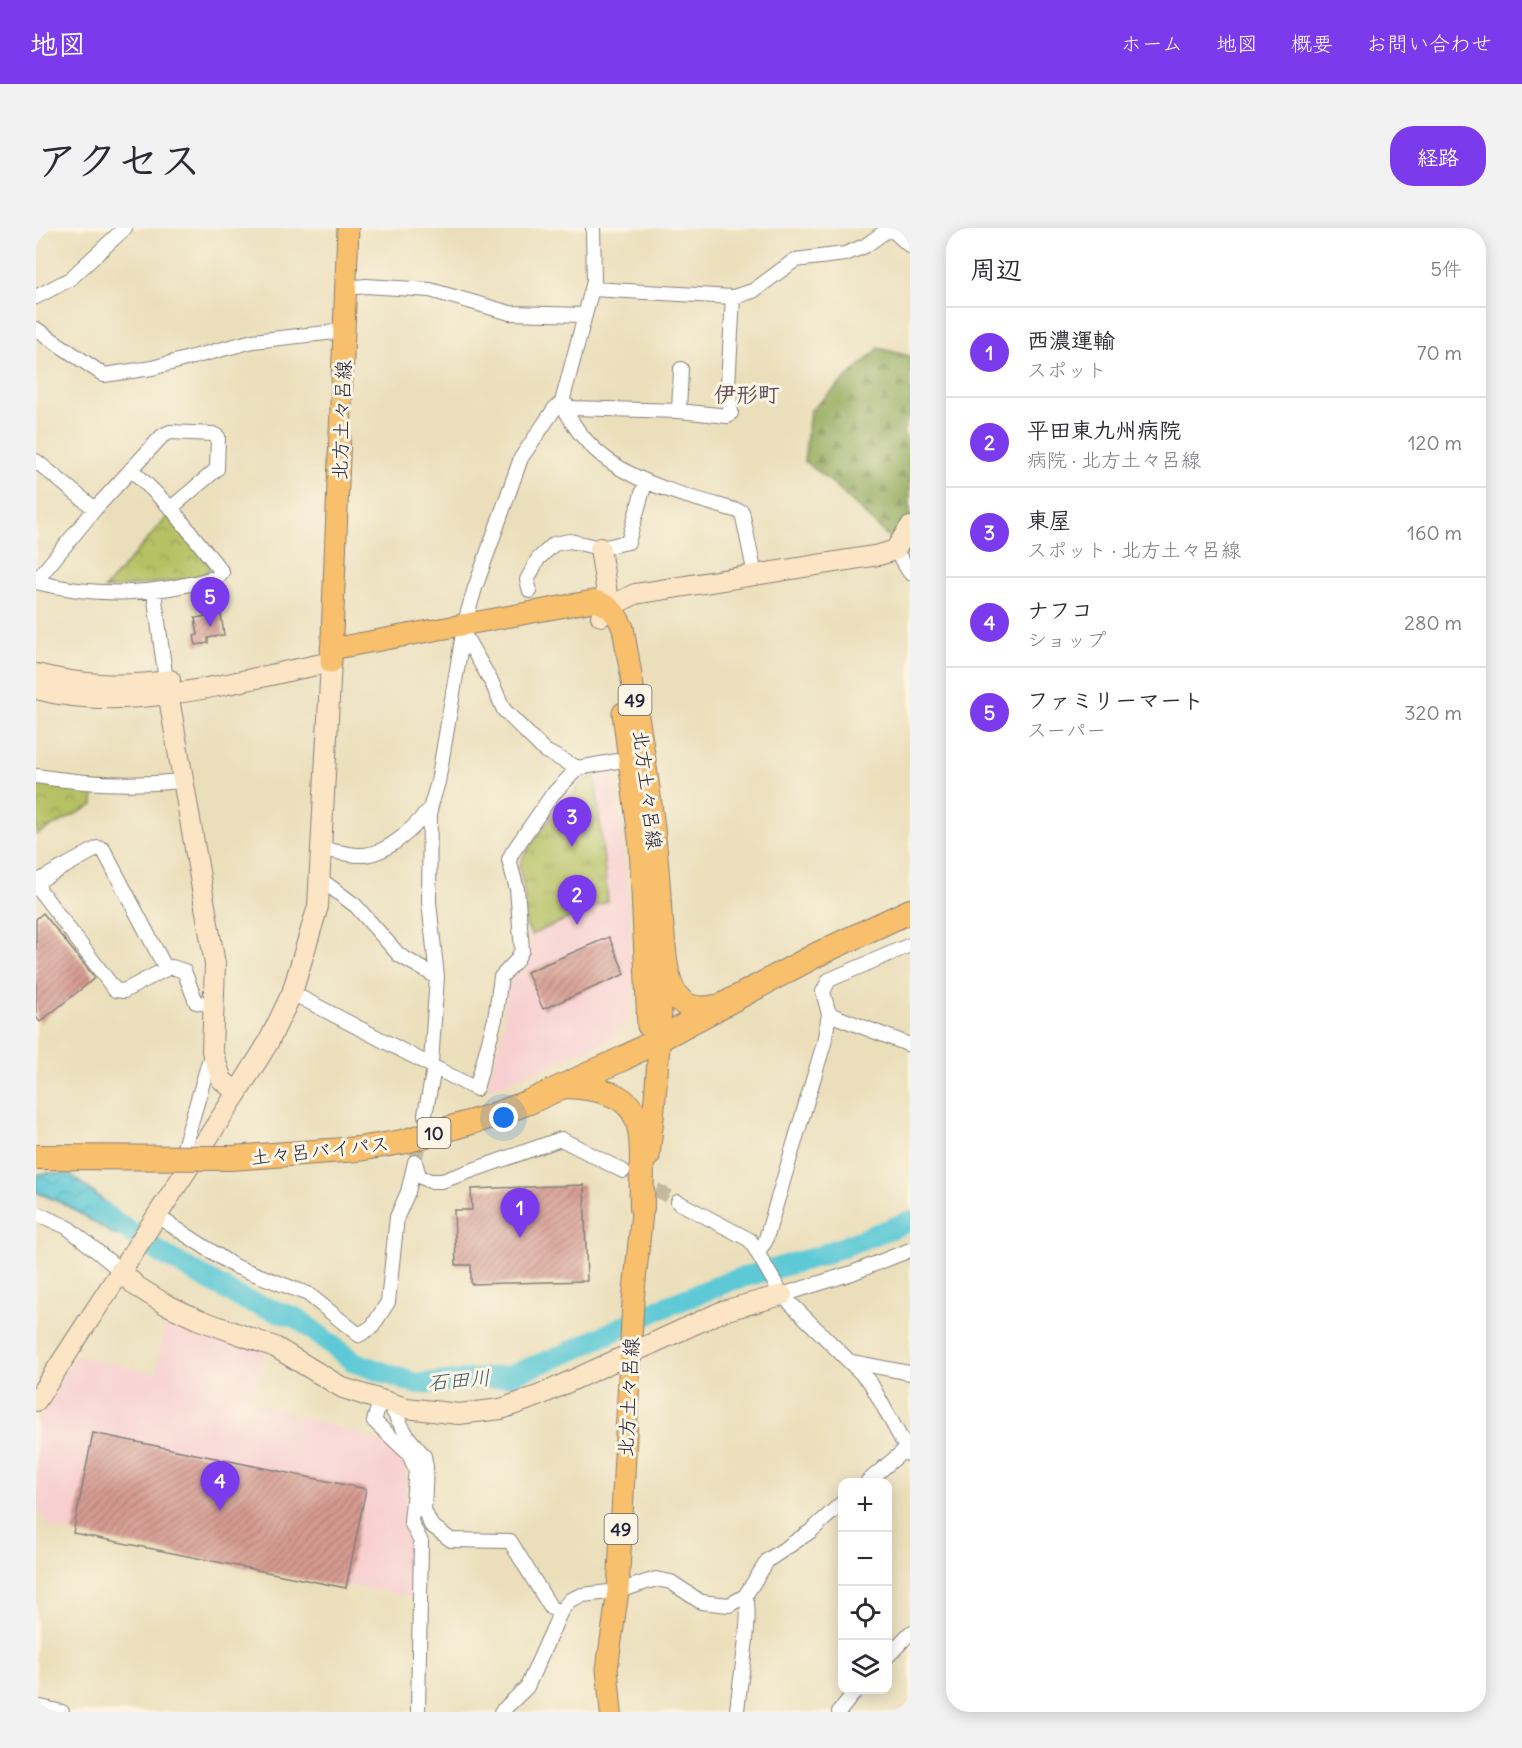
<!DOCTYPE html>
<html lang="ja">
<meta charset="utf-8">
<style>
:root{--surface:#fff;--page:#f2f2f3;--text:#2b2b33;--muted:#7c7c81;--line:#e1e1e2;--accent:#7c3aed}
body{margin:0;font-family:Delius,"Klee One",sans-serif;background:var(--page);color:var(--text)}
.controls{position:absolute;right:18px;bottom:18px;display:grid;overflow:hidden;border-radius:12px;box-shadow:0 3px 15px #0003}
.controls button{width:54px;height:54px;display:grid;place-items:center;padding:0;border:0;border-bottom:2px solid var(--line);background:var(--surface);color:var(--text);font:30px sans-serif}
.you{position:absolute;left:468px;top:890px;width:21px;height:21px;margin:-15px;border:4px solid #fff;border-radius:50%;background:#1a73e8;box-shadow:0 0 0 9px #1a73e833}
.badge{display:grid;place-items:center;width:39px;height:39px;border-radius:50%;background:var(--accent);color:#fff;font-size:20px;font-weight:700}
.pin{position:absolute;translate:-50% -50px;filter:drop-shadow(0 2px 3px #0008)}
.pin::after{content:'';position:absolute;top:32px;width:21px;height:18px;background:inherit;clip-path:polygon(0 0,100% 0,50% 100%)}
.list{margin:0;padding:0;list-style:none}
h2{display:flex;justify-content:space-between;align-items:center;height:78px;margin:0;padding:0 24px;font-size:26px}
h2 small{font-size:20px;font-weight:400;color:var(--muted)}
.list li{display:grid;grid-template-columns:39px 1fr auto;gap:18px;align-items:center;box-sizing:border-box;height:90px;padding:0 24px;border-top:2px solid var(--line)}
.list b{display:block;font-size:22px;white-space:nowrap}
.list p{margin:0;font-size:20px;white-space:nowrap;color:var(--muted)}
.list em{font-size:20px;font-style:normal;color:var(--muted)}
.icon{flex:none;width:33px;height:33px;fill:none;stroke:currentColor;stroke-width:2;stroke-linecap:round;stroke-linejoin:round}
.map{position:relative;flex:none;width:874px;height:1484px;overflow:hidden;border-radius:24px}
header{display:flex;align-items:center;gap:36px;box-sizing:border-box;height:84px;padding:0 30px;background:var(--accent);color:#fff}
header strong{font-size:28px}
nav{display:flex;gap:33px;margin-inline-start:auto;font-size:21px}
.intro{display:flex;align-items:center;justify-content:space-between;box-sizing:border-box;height:144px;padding:0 36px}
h1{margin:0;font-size:42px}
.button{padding:15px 27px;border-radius:24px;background:var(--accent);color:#fff;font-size:21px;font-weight:700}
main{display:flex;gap:36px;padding:0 36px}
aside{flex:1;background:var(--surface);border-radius:24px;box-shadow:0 3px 15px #0003}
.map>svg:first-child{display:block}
</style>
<header>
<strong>地図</strong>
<nav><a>ホーム</a><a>地図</a><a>概要</a><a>お問い合わせ</a></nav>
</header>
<div class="intro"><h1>アクセス</h1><a class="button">経路</a></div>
<main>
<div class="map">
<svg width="874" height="1484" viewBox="0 0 874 1484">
<defs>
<pattern id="grass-tufts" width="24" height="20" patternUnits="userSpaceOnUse" patternTransform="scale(1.5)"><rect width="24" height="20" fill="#b5c163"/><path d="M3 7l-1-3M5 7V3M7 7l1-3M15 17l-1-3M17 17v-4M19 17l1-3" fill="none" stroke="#939c53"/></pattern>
<pattern id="forest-firs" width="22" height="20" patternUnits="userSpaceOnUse" patternTransform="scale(1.5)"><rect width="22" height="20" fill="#90a759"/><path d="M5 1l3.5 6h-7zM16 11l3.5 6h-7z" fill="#75884b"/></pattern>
<pattern id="park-crowns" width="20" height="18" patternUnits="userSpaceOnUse" patternTransform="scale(1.5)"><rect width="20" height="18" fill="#b5c163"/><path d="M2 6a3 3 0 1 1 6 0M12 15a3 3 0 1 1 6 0" fill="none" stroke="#939c53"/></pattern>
<pattern id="water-waves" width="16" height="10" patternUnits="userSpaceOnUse" patternTransform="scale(1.5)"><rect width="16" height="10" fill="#5dc9d6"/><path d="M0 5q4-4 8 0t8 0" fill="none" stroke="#51acb9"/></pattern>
<pattern id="building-hatch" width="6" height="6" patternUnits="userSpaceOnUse" patternTransform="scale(1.5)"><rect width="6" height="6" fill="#d69b92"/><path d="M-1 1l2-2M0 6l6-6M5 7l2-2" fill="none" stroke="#ad7e78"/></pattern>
</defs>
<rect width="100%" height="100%" fill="#fcf5e5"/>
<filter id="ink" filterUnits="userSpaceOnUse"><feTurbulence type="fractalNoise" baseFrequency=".0167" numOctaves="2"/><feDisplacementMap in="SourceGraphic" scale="12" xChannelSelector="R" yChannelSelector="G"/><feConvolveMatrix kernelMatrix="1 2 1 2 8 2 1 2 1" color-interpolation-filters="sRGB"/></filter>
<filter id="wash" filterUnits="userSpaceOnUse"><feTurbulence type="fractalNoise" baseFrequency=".008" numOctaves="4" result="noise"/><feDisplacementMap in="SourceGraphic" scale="24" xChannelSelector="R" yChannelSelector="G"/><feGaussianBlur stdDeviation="1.35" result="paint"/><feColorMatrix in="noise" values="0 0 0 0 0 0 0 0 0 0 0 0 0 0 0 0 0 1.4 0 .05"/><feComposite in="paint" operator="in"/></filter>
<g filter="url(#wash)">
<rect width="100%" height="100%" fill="#ebdfbb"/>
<path fill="#f7cfd0" d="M579,544l14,132 4,105 -16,28 -130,54 17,-66 2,-36 23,-33 2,-14 -4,-10 -11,-67 11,-21 29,-40 19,-19 16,-11z
M132,1085l97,37 -14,51 145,45 10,20v57l10,16 -3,58 -362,-68 -15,-25v-83l39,-65 81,17z"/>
<path fill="url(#grass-tufts)" stroke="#6c724f" stroke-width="1.5" d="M559,548l13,125 -77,34 -5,-11 -1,-28 -6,-29 5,-12 38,-53 12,-9 8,-12z"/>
<path fill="url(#forest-firs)" stroke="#59644a" stroke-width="1.5" d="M843,120l31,8v58l-7,18 7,14v112l-80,-77 -26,-20 6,-50z"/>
<path fill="url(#park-crowns)" stroke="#6c724f" stroke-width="1.5" d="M132,288l42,50 -4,11 -102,12z
M0,555l58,7 -1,15 -57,30z"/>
<path fill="url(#water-waves)" stroke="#407688" stroke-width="1.5" d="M10,945l24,1 58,46 -12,16 -50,-31 -30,-13v-17z"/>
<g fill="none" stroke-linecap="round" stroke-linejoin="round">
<path stroke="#5dc9d6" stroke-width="21" d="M64,983l61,42 83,47 53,18 57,44 62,22 92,-8 57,-22 95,-45 70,-28 89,-25 91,-35"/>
</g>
<g id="blocks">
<path fill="url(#building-hatch)" d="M185,386l3,21 -16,3v5l-12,2 -2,-9 4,-1 -3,-17z
M7,685l52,65 -55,44 -4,-5v-98z
M573,709l16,37 -82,35 -16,-37z
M548,957l3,96 -116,3v-19h-15l-2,-55h18l-1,-21z
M57,1205l273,56 -20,99 -273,-55z"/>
</g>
</g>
<g filter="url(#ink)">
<use href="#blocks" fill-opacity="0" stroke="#86807b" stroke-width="1.5"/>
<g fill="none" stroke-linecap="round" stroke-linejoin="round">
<path stroke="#c3b9a1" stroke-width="14" stroke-dasharray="14 7" stroke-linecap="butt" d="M379,934l10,-48
M602,951l40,23"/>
<defs>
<path id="street" d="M557,0l1,53 -32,121c30,75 112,90 180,110l13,63
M854,0l20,18
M310,60l20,-2 64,4 80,23 74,2
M556,61l141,8 20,-6 42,-31 50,-6 20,-8 25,-18
M0,69l34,-18 55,-51
M0,101l68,46 48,-7 101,-27 91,-10
M526,174l9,6 108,3 49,5 3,-3 -3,-28 5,-88
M643,183l2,-42
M0,233l59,48 67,-73 8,-4 43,2 5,3 -1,32 -46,39 51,64 -4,5c-62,18 -120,21 -182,5
M95,241l40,39
M859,322l15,23
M0,353l59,-72
M494,363l-3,-11 11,-21 16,-15 16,-3 30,7 28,-6 17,-59
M118,364l12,89
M429,408l27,47 12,27 41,41 33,17
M0,548c49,8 97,10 146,5
M286,621c13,2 30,7 43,6 26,-3 49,-28 65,-46
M284,651l36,27 43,49 38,22
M130,741l-42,22 -9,-1 -77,-102 2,-8 58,-32 5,1 63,120 6,-2 12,4 12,31 19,4
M256,765l184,96 19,-70 6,-42 15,-16 6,-11 -5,-61 -8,-29 3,-7 40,-58 26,-27 56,-10
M793,786l81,31
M389,886l9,-45 -3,-6 6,-86 -8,-75 1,-93 8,-27 27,-160 10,-34 46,-130 34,-50 7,-6
M144,933l32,-110
M379,934l4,14 11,5h12l119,-42 62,32
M642,974l72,38 32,55 88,87 40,73
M0,987h4l27,12 53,43
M121,988l77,50 74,28 51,41 13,-8 16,-25 9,-85 11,-25 7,-30
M722,1023l7,-9 59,-199 5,-29 -6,-22 6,-12 81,-35
M746,1067l70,-22 58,-23
M817,1134l57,11
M344,1173l-6,20 35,33 7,16 -5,52 10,20 -3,170
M359,1177l-2,6 15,26 16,19 2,11 -2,43 7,15 20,15 59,1 41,67 10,3
M831,1254l40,-34
M852,1428l22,-23
M0,1478l26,6
M465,1484l26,-25 34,-76 9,-11 12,-5 36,-4 38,-12 15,3 30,20 28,3 16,-9 23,-36 43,-29 31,-28
M701,1484c1,-22 17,-103 8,-116
M803,1484l17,-22"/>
<path id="secondary" d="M564,320l9,59
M565,388l8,-9 26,-13 244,-39 16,-5 15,-23
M0,446c42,11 91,14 134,6
M130,453l49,283 -3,87 10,29 15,13
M0,461c92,26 203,-9 295,-27l-13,244 -26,87 -24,50 -31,50 -201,308
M84,1042l16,16 29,18 32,15 78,28 68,41 63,20 53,6 42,-5 37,-13 185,-85 59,-16"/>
<path id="primary" d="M295,421l262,-48c16,2 24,13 30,27 18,104 37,209 39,315 1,71 -5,142 -13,213
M295,434l17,-434
M587,485l17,133 8,180
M575,1484l-4,-43 11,-78 15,-290 11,-108"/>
<path id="highway" d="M625,694c5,36 1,97 54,85
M530,858c93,4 73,50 76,122
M195,930l127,-9 44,-7 87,-25 40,-15 95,-44 196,-105 90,-42"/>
</defs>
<use href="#street" stroke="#86807b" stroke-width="16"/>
<use href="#secondary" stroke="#86807b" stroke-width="22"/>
<use href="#primary" stroke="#86807b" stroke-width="23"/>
<use href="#highway" stroke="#86807b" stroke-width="26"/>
<use href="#street" stroke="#fff" stroke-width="14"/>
<use href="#secondary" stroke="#fce5c4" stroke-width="20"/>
<use href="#primary" stroke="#f8bf6c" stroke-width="21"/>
<use href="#highway" stroke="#f8bf6c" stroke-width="24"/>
<defs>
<path id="highway-bridge" d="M0,929l195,1"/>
</defs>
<use href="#highway-bridge" stroke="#86807b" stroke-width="26" stroke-linecap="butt"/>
<use href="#highway-bridge" stroke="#f8bf6c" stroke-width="24"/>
</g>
</g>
<g text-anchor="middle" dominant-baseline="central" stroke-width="6" stroke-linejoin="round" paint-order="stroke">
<g fill="#fcf5e5" stroke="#63616e" stroke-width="1.5">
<rect x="582.5" y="457" width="33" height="30" rx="4.5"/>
<rect x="381.5" y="890" width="33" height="30" rx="4.5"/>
<rect x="568.5" y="1286" width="33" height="30" rx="4.5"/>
</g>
<g font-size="18" font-weight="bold" fill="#22223b">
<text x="599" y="472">49</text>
<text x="398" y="905">10</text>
<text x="585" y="1301">49</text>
</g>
<g font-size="20" fill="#22223b" stroke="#fcf5e5">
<text transform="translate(305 192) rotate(-88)">北方土々呂線</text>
<text transform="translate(612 562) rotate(83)">北方土々呂線</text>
<text transform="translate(284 922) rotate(-6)">土々呂バイパス</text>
<text transform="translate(592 1169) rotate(-87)">北方土々呂線</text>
</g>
<g font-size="21" font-style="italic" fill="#375c71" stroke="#fcf5e5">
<text transform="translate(423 1152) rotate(-5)">石田川</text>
</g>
<g font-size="22" font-weight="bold" fill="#614c59" stroke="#fcf5e5">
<text x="711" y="166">伊形町</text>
</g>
</g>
</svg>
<div class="controls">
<button>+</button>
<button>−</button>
<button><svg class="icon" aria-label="locate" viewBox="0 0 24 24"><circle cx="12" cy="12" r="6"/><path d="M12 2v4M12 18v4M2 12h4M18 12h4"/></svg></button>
<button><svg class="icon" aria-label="layers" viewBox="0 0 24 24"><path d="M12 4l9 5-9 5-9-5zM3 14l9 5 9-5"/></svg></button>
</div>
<div class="you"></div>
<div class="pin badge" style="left:484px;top:1010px">1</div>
<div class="pin badge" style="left:541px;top:697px">2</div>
<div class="pin badge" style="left:536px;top:619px">3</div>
<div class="pin badge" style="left:184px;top:1283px">4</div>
<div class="pin badge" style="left:174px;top:399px">5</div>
</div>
<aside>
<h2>周辺<small>5件</small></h2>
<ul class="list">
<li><span class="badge">1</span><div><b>西濃運輸</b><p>スポット</p></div><em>70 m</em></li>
<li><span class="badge">2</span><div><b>平田東九州病院</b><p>病院 · 北方土々呂線</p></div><em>120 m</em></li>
<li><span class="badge">3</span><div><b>東屋</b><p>スポット · 北方土々呂線</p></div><em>160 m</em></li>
<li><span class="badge">4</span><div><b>ナフコ</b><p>ショップ</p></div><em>280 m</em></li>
<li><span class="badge">5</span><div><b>ファミリーマート</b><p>スーパー</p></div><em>320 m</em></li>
</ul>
</aside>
</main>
